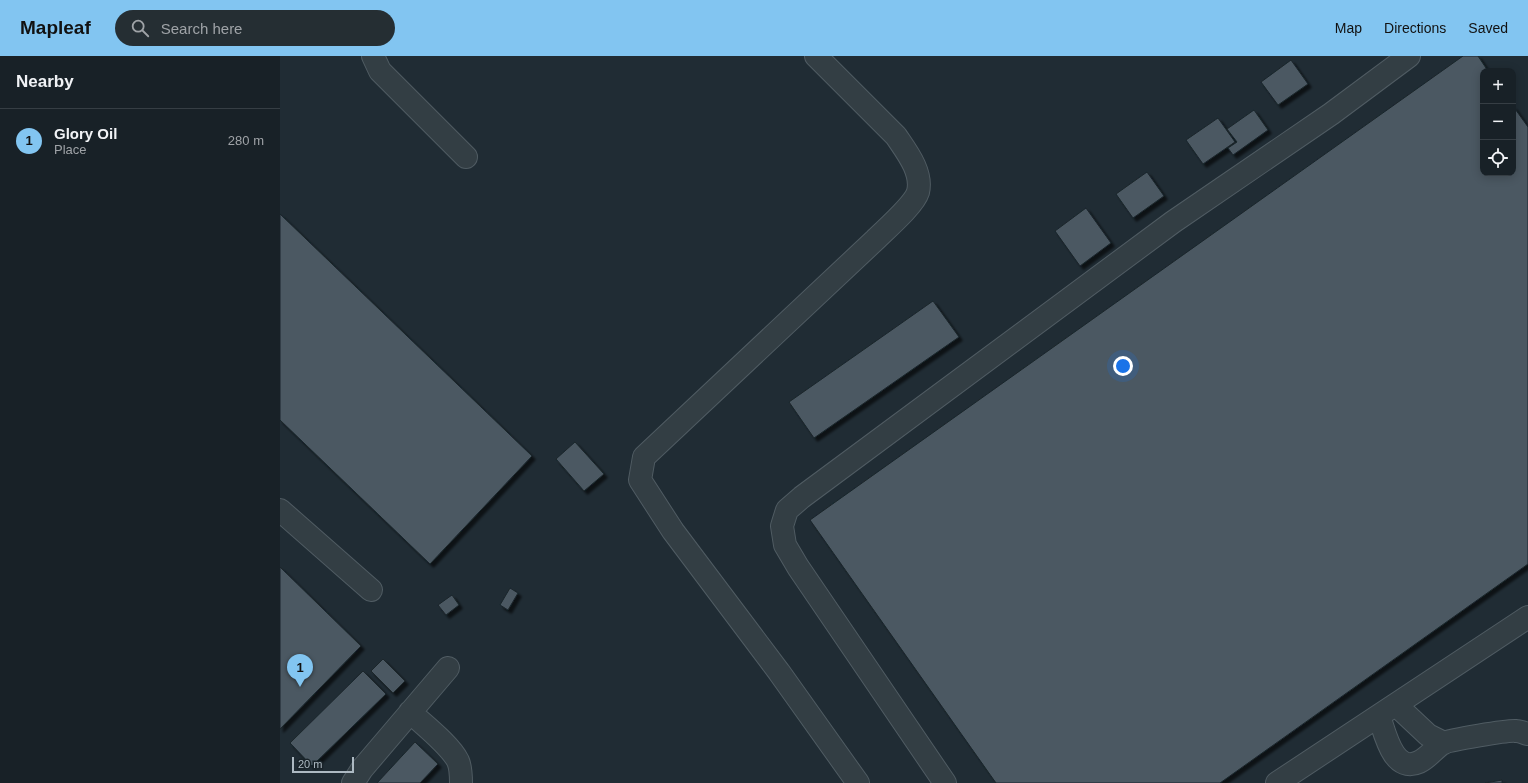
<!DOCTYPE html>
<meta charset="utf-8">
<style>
:root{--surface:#182127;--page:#252e33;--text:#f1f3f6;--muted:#9fa3a7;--line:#363e44;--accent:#82c5f1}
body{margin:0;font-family:Helvetica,sans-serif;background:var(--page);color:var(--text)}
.controls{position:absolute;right:12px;top:12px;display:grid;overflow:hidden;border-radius:8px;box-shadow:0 2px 10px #0003}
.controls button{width:36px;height:36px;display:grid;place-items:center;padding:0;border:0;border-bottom:1px solid var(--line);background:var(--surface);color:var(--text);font:20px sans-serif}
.scale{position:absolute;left:12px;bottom:10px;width:62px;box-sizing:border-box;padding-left:4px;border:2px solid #adb9c2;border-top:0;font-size:11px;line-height:14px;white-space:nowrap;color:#adb9c2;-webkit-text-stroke:3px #192329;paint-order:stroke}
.you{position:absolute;left:843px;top:310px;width:14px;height:14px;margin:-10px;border:3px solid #fff;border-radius:50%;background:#1a73e8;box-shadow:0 0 0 6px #1a73e833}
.badge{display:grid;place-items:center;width:26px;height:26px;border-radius:50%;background:var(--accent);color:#111;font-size:13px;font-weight:700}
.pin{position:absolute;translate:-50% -33px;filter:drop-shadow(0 1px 2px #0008)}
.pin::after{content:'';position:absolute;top:21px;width:14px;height:12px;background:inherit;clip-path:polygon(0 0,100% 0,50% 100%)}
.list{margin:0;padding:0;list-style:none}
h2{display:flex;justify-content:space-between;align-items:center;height:52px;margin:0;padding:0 16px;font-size:17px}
h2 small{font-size:13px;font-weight:400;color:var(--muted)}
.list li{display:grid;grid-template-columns:26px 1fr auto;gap:12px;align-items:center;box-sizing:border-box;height:64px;padding:0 16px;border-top:1px solid var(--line)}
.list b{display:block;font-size:15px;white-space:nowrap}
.list p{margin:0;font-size:13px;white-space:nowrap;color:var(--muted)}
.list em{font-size:13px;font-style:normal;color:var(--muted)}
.icon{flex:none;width:22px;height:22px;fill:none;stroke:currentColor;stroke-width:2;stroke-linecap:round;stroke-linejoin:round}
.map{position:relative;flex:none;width:1248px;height:727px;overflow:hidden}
header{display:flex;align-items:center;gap:24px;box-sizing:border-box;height:56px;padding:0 20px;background:var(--accent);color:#111}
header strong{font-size:19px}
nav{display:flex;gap:22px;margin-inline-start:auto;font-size:14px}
.search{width:280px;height:36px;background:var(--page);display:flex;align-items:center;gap:10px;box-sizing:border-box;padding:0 14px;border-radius:22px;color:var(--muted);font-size:15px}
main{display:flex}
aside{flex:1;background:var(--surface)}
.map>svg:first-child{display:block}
</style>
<header>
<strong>Mapleaf</strong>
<div class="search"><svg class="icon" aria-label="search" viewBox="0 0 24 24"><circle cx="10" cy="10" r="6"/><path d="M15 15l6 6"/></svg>Search here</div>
<nav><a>Map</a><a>Directions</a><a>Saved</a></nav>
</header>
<main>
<aside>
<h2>Nearby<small></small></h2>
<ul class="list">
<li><span class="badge">1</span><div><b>Glory Oil</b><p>Place</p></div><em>280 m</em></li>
</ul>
</aside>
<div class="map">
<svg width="1248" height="727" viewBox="0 0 1248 727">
<defs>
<filter id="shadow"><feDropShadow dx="3.5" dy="3.5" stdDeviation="1" flood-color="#0009"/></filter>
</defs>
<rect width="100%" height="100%" fill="#202c34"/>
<path fill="#4b5962" stroke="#1a252b" filter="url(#shadow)" d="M1183,0h15l10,15h-5v102h30v-67l15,21v437l-308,219h-224l-186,-263z
M1011,4l17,24 -30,21 -17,-23z
M974,54l14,20 -35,25 -5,-7 9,-6 -10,-13z
M938,62l17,24 -32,22 -17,-24z
M867,116l17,24 -31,22 -17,-24z
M806,152l25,35 -31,23 -25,-35z
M0,158l252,242 -102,108 -150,-144z
M653,245l26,36 -145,101 -25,-36z
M295,386l29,32 -20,17 -28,-32z
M0,511l81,79 -81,83z
M230,532l8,5 -10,17 -8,-5z
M172,539l7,10 -13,10 -8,-10z
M103,603l22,22 -12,12 -22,-22z
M83,615l23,23 -74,72 -22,-23z
M135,686l23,22 -18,19h-43z
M1222,724v3h-17z"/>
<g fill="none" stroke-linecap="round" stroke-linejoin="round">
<defs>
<path id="minor" d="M93,0l7,15 86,86
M536,0l80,80c10,15 27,36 22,56 -4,13 -32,37 -43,48l-231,217 -4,23 33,51 106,141 79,111
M0,454l91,80
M1116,649l32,30 16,8
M130,656c14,13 40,33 48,49 3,7 3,15 3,22
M1099,660c6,17 14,58 40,46 9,-4 16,-14 24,-19 7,-3 65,-13 73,-12 4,0 8,2 12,3
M73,727l9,-14 86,-101
M665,727l-147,-216 -13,-22 -3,-19 5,-16 15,-13 371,-275 158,-108 78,-58
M997,727l251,-166"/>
</defs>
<use href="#minor" stroke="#505c63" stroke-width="24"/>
<use href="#minor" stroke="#333e44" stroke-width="22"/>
</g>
</svg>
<div class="controls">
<button>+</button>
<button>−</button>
<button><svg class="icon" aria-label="locate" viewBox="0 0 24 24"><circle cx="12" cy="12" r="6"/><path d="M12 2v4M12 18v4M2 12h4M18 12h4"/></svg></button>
</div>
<div class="scale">20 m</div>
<div class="you"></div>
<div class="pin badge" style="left:20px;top:631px">1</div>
</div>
</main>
